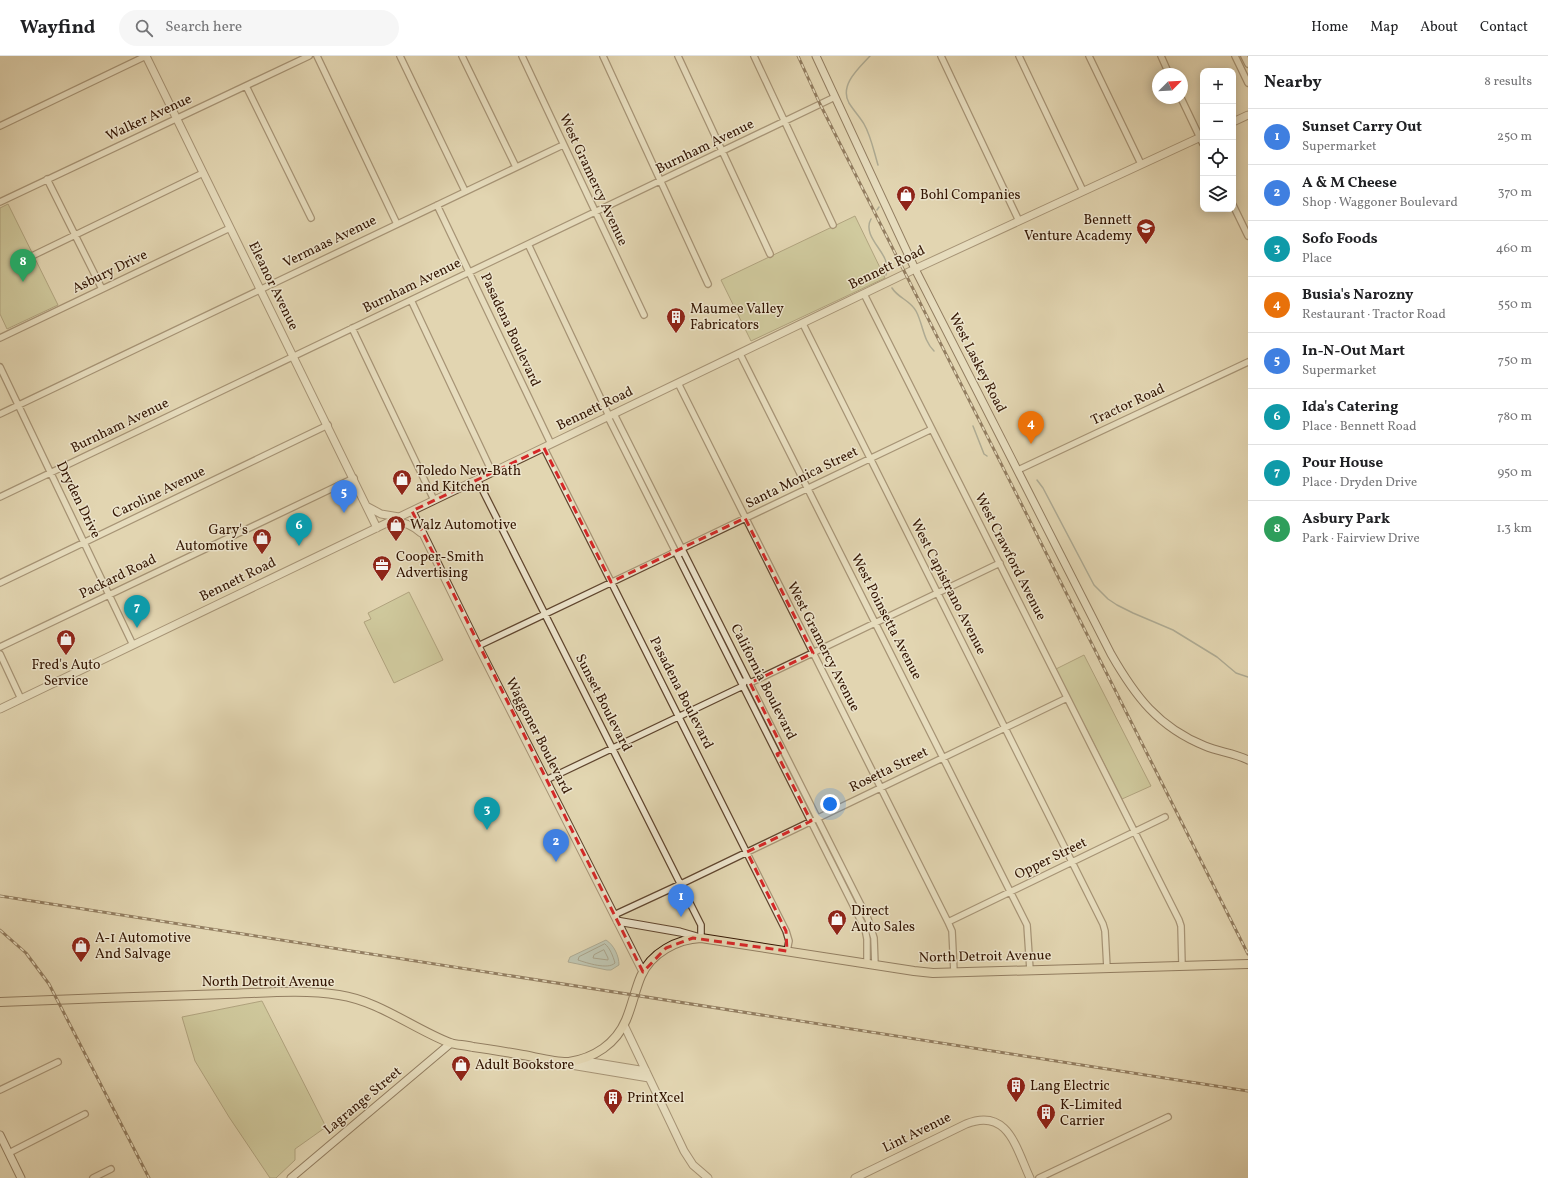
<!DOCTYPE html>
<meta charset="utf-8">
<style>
:root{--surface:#fff;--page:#f6f6f6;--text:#202124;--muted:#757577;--line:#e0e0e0;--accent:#db2777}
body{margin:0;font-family:Vollkorn,serif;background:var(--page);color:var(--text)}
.controls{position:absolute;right:12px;top:12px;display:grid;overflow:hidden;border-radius:8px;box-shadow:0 2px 10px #0003}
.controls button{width:36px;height:36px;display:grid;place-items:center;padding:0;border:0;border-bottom:1px solid var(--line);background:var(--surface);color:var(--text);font:20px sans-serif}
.compass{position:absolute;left:1152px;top:12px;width:36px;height:36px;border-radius:50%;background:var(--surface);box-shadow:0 2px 10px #0003;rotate:66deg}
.you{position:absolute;left:830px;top:748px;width:14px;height:14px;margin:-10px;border:3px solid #fff;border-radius:50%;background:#1a73e8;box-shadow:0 0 0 6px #1a73e833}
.badge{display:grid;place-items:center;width:26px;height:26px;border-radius:50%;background:var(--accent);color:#fff;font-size:13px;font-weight:700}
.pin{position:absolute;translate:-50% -33px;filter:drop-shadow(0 1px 2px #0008)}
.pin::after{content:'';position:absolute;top:21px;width:14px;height:12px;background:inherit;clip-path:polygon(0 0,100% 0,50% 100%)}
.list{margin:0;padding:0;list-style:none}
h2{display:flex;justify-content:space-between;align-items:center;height:52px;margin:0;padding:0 16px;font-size:17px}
h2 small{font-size:13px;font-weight:400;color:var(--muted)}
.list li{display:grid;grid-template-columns:26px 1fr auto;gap:12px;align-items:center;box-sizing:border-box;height:56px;padding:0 16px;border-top:1px solid var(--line)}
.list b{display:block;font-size:15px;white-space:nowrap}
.list p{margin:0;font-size:13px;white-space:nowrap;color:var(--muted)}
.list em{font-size:13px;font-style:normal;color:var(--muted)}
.icon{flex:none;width:22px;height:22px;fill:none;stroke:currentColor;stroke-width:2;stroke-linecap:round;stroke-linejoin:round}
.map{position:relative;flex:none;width:1248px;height:1122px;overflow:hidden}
header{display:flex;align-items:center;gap:24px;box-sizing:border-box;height:56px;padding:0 20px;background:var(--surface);border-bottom:1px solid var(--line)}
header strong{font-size:19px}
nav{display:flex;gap:22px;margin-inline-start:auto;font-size:14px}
.search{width:280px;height:36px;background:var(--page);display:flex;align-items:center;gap:10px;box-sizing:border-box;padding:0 14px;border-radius:22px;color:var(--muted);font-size:15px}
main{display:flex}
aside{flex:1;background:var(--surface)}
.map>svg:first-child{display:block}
</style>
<header>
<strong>Wayfind</strong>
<div class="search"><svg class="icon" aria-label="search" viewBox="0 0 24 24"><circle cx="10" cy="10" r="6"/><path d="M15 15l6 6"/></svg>Search here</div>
<nav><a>Home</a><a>Map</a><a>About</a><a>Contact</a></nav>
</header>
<main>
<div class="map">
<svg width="1248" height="1122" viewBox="0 0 1248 1122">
<rect width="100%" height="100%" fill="#e2d6b1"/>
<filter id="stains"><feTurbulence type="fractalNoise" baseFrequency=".005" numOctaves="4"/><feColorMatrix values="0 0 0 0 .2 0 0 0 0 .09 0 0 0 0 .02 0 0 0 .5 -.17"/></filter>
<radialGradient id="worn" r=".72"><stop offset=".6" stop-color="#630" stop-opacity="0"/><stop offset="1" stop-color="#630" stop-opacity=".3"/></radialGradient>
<path fill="#babc87" stroke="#766844" d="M8,148l50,101 -51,24 -7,-15v-106z
M855,160l30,62 -134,63 -30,-61z
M409,536l34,68 -49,23 -30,-61 7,-3 -3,-6z
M1084,599l67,131 -29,13 -66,-130z
M262,945l64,126 -31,22v11l-19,18h-6l-41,-61 -34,-56 -13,-44z"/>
<path fill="#99b7b6" stroke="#70766e" d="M606,884c8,5 13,16 13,25l-8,5h-4l-39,-8 2,-5z"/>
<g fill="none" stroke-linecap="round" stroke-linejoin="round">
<path stroke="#66665c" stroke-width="1" d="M605,888c5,4 8,12 10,19 -7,7 -28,0 -37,-3l1,-3z
M604,894l4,8v2l-15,-2 1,-3z"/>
<path stroke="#70766e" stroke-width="1.5" d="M870,0c-11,12 -31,29 -21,47 5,8 11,14 15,21 7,12 10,28 14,41
M877,154l2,-3
M871,163c-8,14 9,28 14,40 2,4 1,11 1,16
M892,232c6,10 18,12 24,23 7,13 7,29 18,40
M973,370l11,28 3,2
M1037,424l6,8 51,97 14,14 9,6 16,8 40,17 44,27 19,16 12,4"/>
<defs>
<path id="minor" d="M317,0l80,168
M400,0l65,135
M462,0l54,111
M522,0l122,259
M603,0l105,228
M678,0l92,198
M754,0l79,169
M941,0l78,165
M1019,0l64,135
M1089,0l52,108
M1161,0l8,18
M1235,0l13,27
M1244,0l4,8
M246,30l65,132
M1181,42l22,46
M0,70l146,-70
M47,123l55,110
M0,146l309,-146
M437,149l114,239
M1233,149l15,31
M528,188l81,172
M34,199l169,-82
M864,238l315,626 2,6 1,39
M411,244l81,172
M803,268l300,600 2,7 2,37
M352,272l82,172
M0,282l230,-110
M740,298l287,571 3,45
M0,311l133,278
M678,327l270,539 4,9 2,41
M0,358l563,-269
M614,358l254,505 6,19 1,27
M608,361l257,512 2,10v25
M544,392l242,483 3,10 -2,10
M1018,414l230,-108
M477,423l224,446v13
M0,441l835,-400
M0,527l328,-158
M478,590l193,-92 5,-3 3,3 3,-1 1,-5 249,-119
M0,591l354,-169
M0,598l21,45
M546,724l197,-94 1,-5 2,-1 4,3 250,-120
M614,859l67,-31 386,-186
M948,866l217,-105
M0,1034l58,-28
M9,1097l76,-39
M93,1122l18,-9
M1039,1122l129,-61"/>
<path id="tertiary" d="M146,0l231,472
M1233,66l15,-7
M368,451l13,7 18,3
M412,455l66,135 165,326
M391,466c12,-1 21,3 30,11
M0,653l915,-440 288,-133
M617,865l63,11 21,6
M624,969l60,126 9,14 15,13
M579,1004l67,11
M567,1006l4,3 78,13
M855,1122l111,-54c42,-17 50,24 64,54"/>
<path id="secondary" d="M816,0l99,213 196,385c24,42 47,73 94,92 14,6 30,7 43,14
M0,1079l21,43
M291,1122l160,-135"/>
<path id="primary" d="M0,946c75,-3 151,-6 226,-8 37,-1 76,-5 113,1 40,6 73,33 111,48 7,2 15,2 23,4 16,2 33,5 50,8 12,2 35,8 46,7 25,-4 47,-18 57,-42 6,-14 9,-30 15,-44 10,-23 36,-37 60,-38l213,33 19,2 315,-9"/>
</defs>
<use href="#minor" stroke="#5f452e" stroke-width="8"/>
<use href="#tertiary" stroke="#5f452e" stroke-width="9"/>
<use href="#secondary" stroke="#331502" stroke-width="9"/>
<use href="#primary" stroke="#331502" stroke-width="10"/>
<use href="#minor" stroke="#ece4cc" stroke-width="5.5"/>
<use href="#tertiary" stroke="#ece4cc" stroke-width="7"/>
<use href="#secondary" stroke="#ece4cc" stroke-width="7"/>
<use href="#primary" stroke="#e2d6b1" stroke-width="8"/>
<defs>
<path id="rail" d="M798,0l22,48 428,850
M0,840l1248,195
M0,874l26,23 23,31 100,194"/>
</defs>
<use href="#rail" stroke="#331502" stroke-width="3"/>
<use href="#rail" stroke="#ece4cc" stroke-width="1.5" stroke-dasharray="4.5" stroke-linecap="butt"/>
</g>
<path d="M0 0H1248V1122H0ZM544,392l67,134 134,-64 68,135 -63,30 34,68 -7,3 34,67 -64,31 39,79 1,20 -94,-13 -27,10 -23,24 -231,-461z" fill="#e2d6b1" fill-opacity=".55" fill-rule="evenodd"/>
<path fill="none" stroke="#d62828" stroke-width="3" stroke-dasharray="8 5" stroke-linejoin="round" d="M544,392l67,134 134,-64 68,135 -63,30 34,68 -7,3 34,67 -64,31 39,79 1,20 -94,-13 -27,10 -23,24 -231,-461z"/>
<defs>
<symbol id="shop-pin" viewBox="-11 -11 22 30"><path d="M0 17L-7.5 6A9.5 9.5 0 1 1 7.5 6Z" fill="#8f2418" stroke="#ece4cc"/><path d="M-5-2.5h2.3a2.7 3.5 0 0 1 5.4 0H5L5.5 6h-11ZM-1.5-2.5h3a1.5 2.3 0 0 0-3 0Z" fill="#fff"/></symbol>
<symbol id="school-pin" viewBox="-11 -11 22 30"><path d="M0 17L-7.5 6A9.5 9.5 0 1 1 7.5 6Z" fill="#8f2418" stroke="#ece4cc"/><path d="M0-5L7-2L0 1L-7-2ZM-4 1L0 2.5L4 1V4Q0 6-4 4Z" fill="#fff"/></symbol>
<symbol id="building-pin" viewBox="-11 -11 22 30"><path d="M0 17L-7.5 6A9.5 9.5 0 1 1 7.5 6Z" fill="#8f2418" stroke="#ece4cc"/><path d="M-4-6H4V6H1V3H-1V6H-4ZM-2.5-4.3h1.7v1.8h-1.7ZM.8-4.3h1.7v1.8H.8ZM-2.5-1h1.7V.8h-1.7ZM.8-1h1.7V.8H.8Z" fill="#fff"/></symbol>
<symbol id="office-pin" viewBox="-11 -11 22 30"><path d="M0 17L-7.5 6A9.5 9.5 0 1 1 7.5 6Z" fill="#8f2418" stroke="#ece4cc"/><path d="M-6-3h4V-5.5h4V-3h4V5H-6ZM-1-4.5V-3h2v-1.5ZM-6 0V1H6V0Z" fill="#fff"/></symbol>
</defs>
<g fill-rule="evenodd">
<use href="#shop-pin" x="895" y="128" width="22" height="30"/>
<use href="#school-pin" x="1135" y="161" width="22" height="30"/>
<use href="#building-pin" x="665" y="250" width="22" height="30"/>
<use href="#shop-pin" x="391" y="412" width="22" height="30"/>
<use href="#shop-pin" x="385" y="458" width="22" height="30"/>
<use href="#shop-pin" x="251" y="471" width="22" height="30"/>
<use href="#office-pin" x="371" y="498" width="22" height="30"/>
<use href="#shop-pin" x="55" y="572" width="22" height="30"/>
<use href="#shop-pin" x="826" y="852" width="22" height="30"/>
<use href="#shop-pin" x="70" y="879" width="22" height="30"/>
<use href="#shop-pin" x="450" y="998" width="22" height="30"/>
<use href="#building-pin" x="1005" y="1019" width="22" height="30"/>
<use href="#building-pin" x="602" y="1031" width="22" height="30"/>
<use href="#building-pin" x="1035" y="1046" width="22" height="30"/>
</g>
<g text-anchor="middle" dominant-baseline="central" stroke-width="3" stroke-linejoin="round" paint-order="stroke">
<g font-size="14" fill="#331502" stroke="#ece4cc">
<text transform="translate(149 62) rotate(-25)">Walker Avenue</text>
<text transform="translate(705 91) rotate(-26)">Burnham Avenue</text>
<text transform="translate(593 124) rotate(65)">West Gramercy Avenue</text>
<text transform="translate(330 186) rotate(-26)">Vermaas Avenue</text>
<text transform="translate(887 212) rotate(-26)">Bennett Road</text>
<text transform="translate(110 216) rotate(-26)">Asbury Drive</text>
<text transform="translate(273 230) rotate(64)">Eleanor Avenue</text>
<text transform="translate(412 230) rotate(-26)">Burnham Avenue</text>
<text transform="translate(510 274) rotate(65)">Pasadena Boulevard</text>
<text transform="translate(977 307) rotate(63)">West Laskey Road</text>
<text transform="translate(1128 349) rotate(-25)">Tractor Road</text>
<text transform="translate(595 353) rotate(-26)">Bennett Road</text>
<text transform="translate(120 370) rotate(-26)">Burnham Avenue</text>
<text transform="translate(802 422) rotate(-26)">Santa Monica Street</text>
<text transform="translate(159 437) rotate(-26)">Caroline Avenue</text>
<text transform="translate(78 444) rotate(64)">Dryden Drive</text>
<text transform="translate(1010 501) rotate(63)">West Crawford Avenue</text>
<text transform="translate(118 521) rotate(-26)">Packard Road</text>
<text transform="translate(238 524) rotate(-26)">Bennett Road</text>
<text transform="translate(948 531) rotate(63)">West Capistrano Avenue</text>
<text transform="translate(886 561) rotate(63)">West Poinsetta Avenue</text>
<text transform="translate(823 591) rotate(63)">West Gramercy Avenue</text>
<text transform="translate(763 626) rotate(63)">California Boulevard</text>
<text transform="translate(681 637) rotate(63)">Pasadena Boulevard</text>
<text transform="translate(603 647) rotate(63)">Sunset Boulevard</text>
<text transform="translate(538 680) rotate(63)">Waggoner Boulevard</text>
<text transform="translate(889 714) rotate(-26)">Rosetta Street</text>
<text transform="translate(1051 803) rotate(-26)">Opper Street</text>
<text transform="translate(985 901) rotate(-1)">North Detroit Avenue</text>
<text x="268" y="926">North Detroit Avenue</text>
<text transform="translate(363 1045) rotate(-40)">Lagrange Street</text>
<text transform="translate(917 1077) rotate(-26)">Lint Avenue</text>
</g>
<g font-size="14" fill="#331502" stroke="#ece4cc" text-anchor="start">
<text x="920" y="139">Bohl Companies</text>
<text x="1132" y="164" text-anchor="end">Bennett<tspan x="1132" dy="16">Venture Academy</tspan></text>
<text x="690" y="253">Maumee Valley<tspan x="690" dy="16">Fabricators</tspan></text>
<text x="416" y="415">Toledo New-Bath<tspan x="416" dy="16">and Kitchen</tspan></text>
<text x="410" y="469">Walz Automotive</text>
<text x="248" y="474" text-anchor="end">Gary's<tspan x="248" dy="16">Automotive</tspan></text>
<text x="396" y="501">Cooper-Smith<tspan x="396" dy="16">Advertising</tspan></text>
<text x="66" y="609" text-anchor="middle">Fred's Auto<tspan x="66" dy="16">Service</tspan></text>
<text x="851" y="855">Direct<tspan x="851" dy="16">Auto Sales</tspan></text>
<text x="95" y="882">A-1 Automotive<tspan x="95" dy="16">And Salvage</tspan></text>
<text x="475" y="1009">Adult Bookstore</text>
<text x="1030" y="1030">Lang Electric</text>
<text x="627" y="1042">PrintXcel</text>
<text x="1060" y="1049">K-Limited<tspan x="1060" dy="16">Carrier</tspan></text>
</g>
</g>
<rect width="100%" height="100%" filter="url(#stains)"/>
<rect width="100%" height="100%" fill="url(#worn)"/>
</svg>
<div class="controls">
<button>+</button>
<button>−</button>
<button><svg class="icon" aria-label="locate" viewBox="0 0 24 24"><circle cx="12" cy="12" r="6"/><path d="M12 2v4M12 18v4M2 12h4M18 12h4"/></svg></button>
<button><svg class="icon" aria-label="layers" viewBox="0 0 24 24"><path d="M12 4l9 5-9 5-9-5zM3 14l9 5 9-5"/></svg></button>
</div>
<svg class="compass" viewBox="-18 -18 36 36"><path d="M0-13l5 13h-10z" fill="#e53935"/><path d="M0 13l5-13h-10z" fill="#757577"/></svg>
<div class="you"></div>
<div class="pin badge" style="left:681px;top:861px;background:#3f7fe0">1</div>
<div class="pin badge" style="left:556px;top:806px;background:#3f7fe0">2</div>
<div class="pin badge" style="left:487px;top:774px;background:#0f9aa8">3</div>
<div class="pin badge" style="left:1031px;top:388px;background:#e8710a">4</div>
<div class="pin badge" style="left:344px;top:457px;background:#3f7fe0">5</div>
<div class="pin badge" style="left:299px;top:490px;background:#0f9aa8">6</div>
<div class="pin badge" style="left:137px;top:572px;background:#0f9aa8">7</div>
<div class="pin badge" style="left:23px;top:226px;background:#2e9e5b">8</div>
</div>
<aside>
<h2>Nearby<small>8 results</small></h2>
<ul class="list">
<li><span class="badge" style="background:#3f7fe0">1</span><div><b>Sunset Carry Out</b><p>Supermarket</p></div><em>250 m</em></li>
<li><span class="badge" style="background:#3f7fe0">2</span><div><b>A &amp; M Cheese</b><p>Shop · Waggoner Boulevard</p></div><em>370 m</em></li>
<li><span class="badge" style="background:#0f9aa8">3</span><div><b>Sofo Foods</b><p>Place</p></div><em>460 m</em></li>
<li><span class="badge" style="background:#e8710a">4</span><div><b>Busia's Narozny</b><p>Restaurant · Tractor Road</p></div><em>550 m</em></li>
<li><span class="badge" style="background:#3f7fe0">5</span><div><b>In-N-Out Mart</b><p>Supermarket</p></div><em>750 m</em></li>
<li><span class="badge" style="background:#0f9aa8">6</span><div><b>Ida's Catering</b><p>Place · Bennett Road</p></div><em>780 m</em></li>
<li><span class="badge" style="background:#0f9aa8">7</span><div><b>Pour House</b><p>Place · Dryden Drive</p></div><em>950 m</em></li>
<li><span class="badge" style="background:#2e9e5b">8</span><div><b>Asbury Park</b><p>Park · Fairview Drive</p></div><em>1.3 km</em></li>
</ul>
</aside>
</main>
